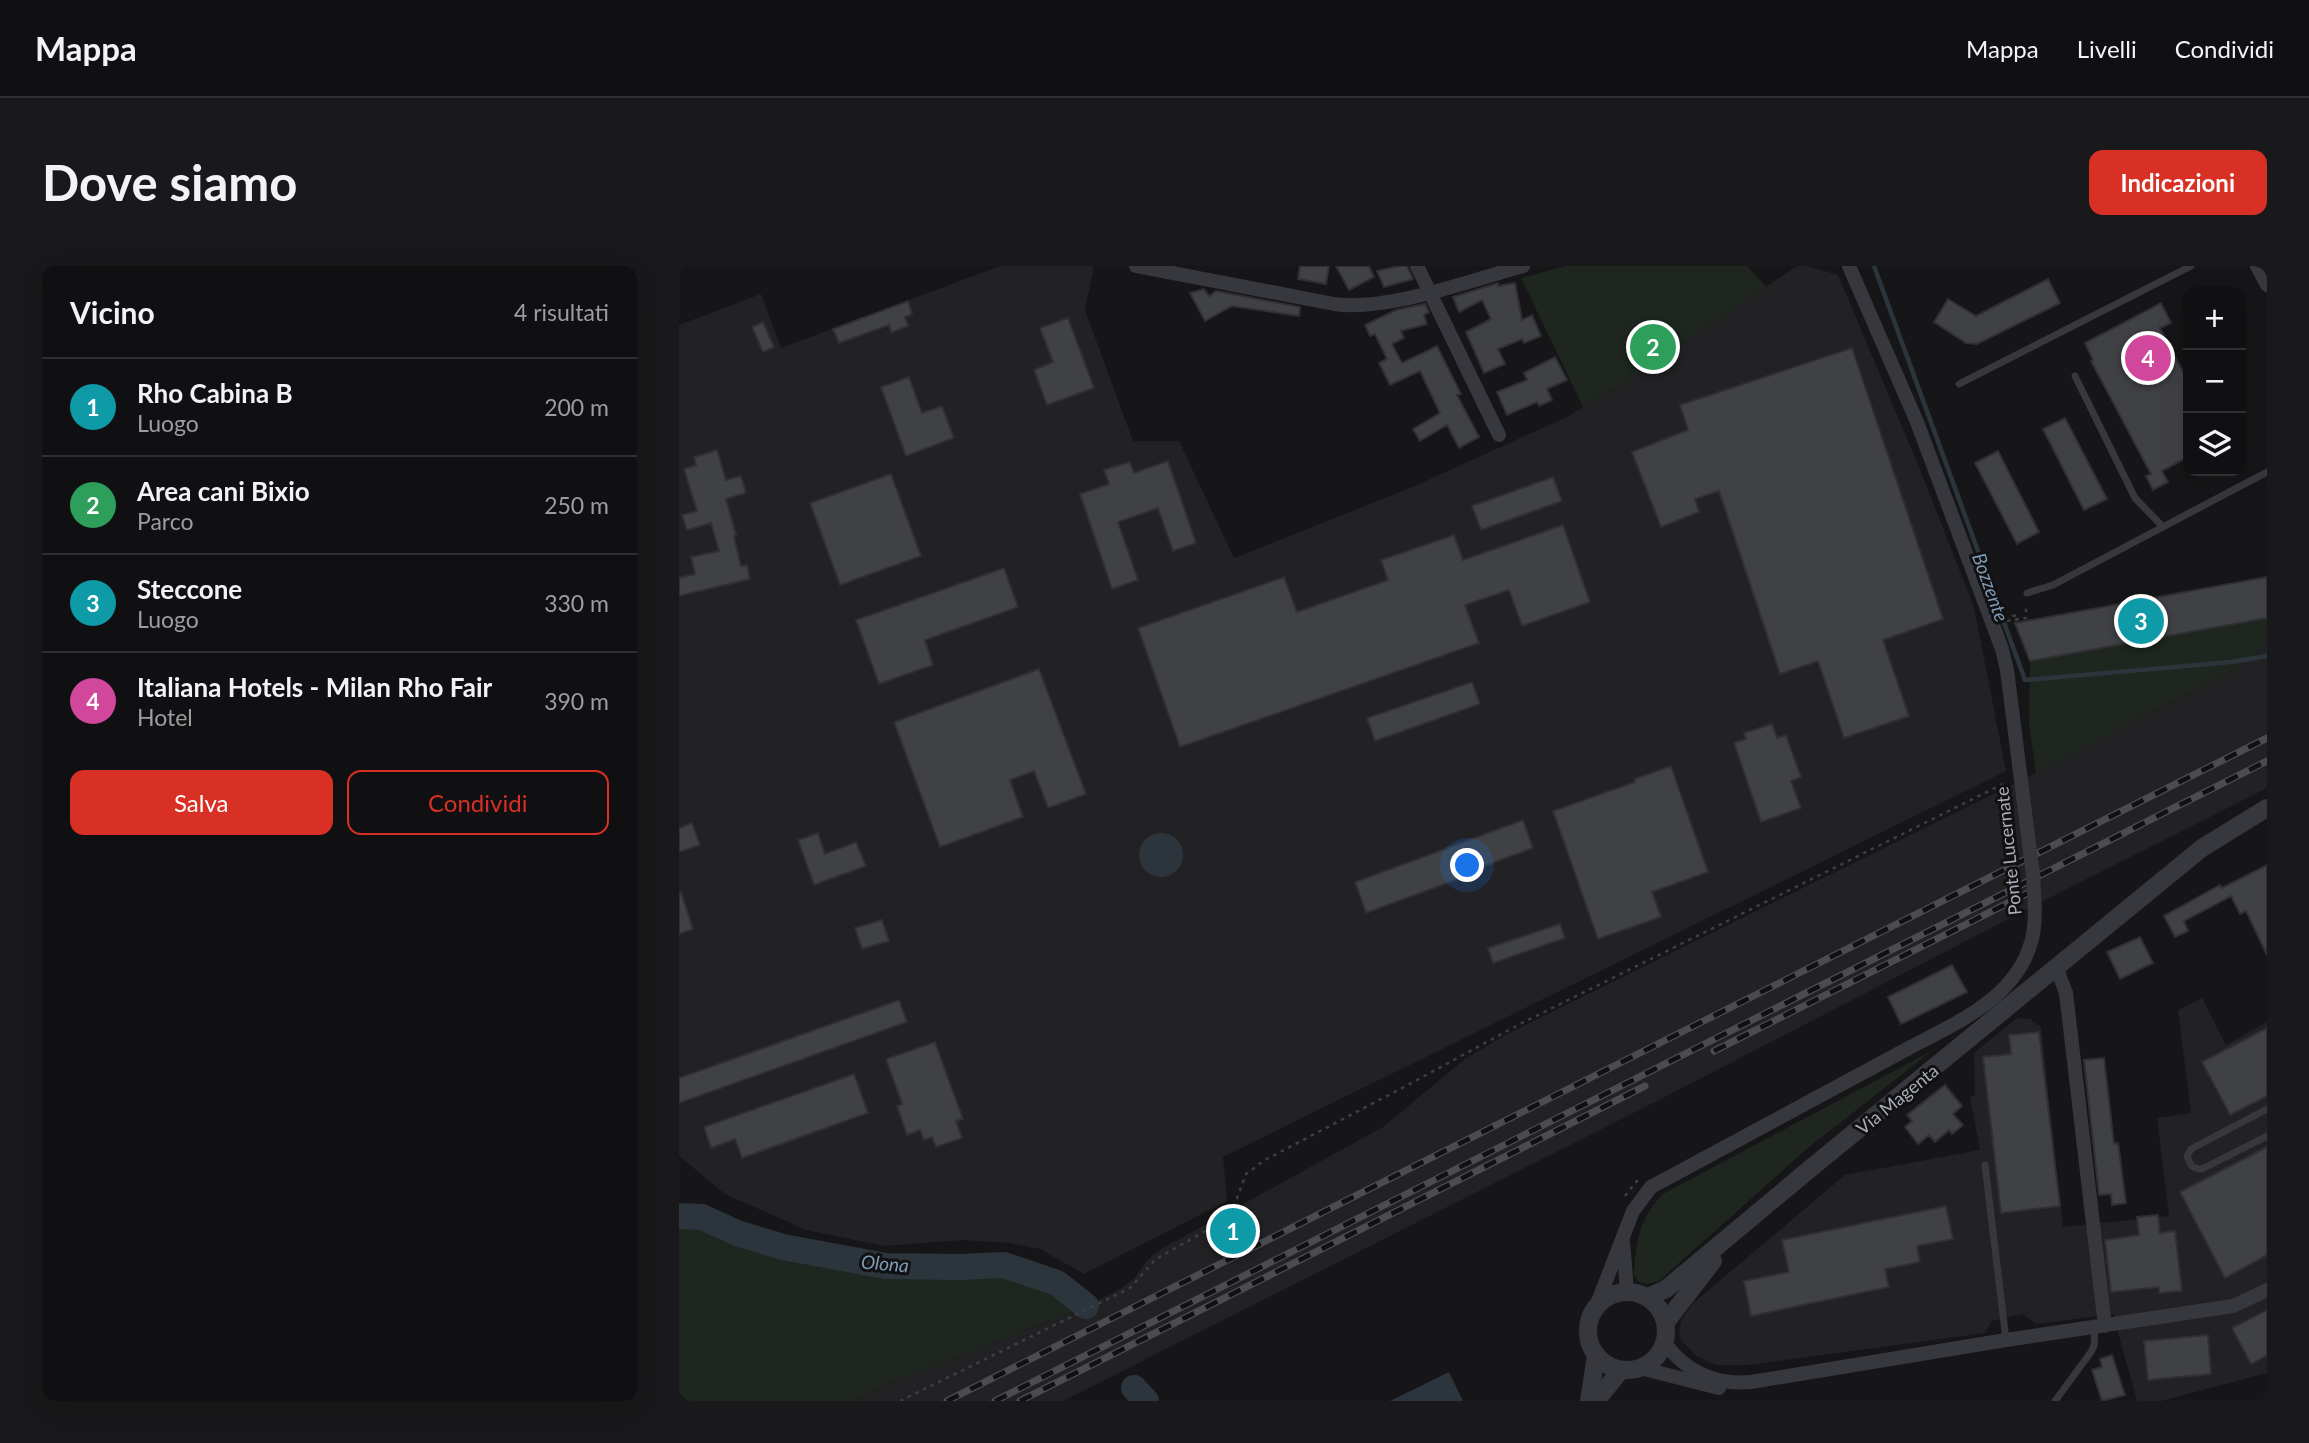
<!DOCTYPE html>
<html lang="it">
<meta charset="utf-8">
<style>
:root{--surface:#101012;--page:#19191b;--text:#f1f3f6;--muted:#9c9d9f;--line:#303032;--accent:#d93025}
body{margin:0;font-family:Lato,sans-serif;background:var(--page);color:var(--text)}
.controls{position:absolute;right:21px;top:21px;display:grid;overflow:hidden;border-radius:14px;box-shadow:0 7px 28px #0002}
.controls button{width:63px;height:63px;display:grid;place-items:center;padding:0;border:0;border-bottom:2px solid var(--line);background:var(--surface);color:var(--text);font:35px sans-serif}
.you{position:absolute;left:789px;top:600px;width:24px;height:24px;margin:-18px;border:5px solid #fff;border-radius:50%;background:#1a73e8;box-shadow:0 0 0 10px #1a73e833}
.badge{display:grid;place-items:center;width:46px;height:46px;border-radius:50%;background:var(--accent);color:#fff;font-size:23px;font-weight:700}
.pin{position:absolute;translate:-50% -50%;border:4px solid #fff;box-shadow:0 2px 7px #0006}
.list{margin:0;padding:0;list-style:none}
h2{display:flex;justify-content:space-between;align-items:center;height:91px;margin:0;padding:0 28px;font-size:30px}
h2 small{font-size:23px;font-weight:400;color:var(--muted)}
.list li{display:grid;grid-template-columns:46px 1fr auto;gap:21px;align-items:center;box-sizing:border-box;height:98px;padding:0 28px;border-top:2px solid var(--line)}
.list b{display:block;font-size:26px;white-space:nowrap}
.list p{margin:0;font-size:23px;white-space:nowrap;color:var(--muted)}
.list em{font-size:23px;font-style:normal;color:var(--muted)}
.actions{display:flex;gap:14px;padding:21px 28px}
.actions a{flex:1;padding:16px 0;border:2px solid var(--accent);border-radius:14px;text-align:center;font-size:24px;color:var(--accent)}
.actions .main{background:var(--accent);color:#fff}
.icon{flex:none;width:38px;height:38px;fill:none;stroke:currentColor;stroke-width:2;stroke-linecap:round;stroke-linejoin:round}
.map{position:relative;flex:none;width:1588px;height:1135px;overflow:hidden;border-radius:14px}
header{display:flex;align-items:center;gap:42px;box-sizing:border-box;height:98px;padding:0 35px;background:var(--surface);border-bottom:2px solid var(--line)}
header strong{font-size:33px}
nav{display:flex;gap:38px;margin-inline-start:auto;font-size:24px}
.intro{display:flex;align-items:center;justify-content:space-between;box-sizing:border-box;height:168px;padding:0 42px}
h1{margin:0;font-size:49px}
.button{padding:18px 32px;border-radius:14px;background:var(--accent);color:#fff;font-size:24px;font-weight:700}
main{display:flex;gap:42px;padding:0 42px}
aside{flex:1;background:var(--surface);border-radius:14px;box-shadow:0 7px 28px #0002}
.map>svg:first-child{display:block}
</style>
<header>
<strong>Mappa</strong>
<nav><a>Mappa</a><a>Livelli</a><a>Condividi</a></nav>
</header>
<div class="intro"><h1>Dove siamo</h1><a class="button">Indicazioni</a></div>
<main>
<aside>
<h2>Vicino<small>4 risultati</small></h2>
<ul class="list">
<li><span class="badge" style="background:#0f9aa8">1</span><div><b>Rho Cabina B</b><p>Luogo</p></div><em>200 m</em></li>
<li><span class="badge" style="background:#2e9e5b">2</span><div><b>Area cani Bixio</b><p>Parco</p></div><em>250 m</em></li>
<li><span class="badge" style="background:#0f9aa8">3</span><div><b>Steccone</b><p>Luogo</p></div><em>330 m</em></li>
<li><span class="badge" style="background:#d1479c">4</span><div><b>Italiana Hotels - Milan Rho Fair</b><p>Hotel</p></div><em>390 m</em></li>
</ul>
<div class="actions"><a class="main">Salva</a><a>Condividi</a></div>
</aside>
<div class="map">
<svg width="1588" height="1135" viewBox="0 0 1588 1135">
<rect width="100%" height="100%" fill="#161618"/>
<path fill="#222225" d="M321,0h94l-9,44 48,131h46l55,117 181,-72 152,-69 53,-32 177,-119h10l31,9 81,192 55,140 32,164 -783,386 4,44 -143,73 -44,-25 -31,-6 -46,-3 -79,6 -78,-16 -81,-36 -46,-38v-831l82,-31 20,54z
M1588,378v144l-214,108 -396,205 -594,300h-210l35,-17 192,-75 42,-21 13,-11 13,-18 15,-11 220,-121 82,-68 42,-25 529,-261 199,-104z
M1523,732l24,47 41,-23v351l-106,28h-24l-24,-87 -77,10 -13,-10 -31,7 -7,12 -237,32h-32l-18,-8 -17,-16 -2,-8 2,-12 11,-17 153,-129 135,-25 -10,-53 5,-2 -1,-42 43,-35 13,1 11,8 22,200 106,-11 -12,-98 34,-5 -13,-103z"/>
<path fill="#1e261f" d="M887,0h181l19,21 -146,98 -37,22 -62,-129z
M1588,352v26l-32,25 -199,104 -7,-48 1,-64z
M1254,784l-124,97 -150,134 -12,3 -7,-1 -6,-8c2,-34 5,-56 29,-81z
M0,957l21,1 58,23 47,12 81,14 72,1 45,-3 54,21 23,17 -192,75 -35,17h-174z"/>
<path fill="#2c353c" d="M460 589a22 22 0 1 1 44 0a22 22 0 1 1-44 0Z
M770,1106l14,29h-73z"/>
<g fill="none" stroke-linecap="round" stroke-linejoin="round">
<path stroke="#2c353c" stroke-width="4.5" d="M1195,0l151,414 206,-18 36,-6"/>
<path stroke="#2c353c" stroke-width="26" d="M0,950l23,1 35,16 46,14 103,19 74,1 44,-2 53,18 29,23
M455,1122l12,13"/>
</g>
<path fill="#404145" stroke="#303034" stroke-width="2" d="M621,0h29l-3,18 -28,-5z
M657,0h33l5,11 -25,13z
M720,0h8l6,13 -29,8 -7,-16z
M1369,13l12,24 -83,41 -11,-1 -32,-21 14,-23 28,17z
M819,17v3l17,-3 7,37 10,-5 9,21 -17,7 -2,-4 -24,10 7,15 -21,9 -18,-41 25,-13 -9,-19 -23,12 -6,-15z
M525,23l5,7 7,-5 84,16 -1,9 -67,-10 -27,15 -15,-28z
M229,35l4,13 -7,3 3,9 -17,7 -2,-8 -50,18 -6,-14z
M1482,37l10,20 -11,5 28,53v76l-26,14 6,11 -15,8 -7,-14 5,-2 -60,-113 2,-1 -8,-17z
M746,38l4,8 -5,3 3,9 -26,7 3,7 -12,6 10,19 35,-17 24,48 -4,1 22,42 -20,11 -12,-23 -27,16 -7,-12 27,-16 -20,-42 -30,14 -11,-22 8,-4 -12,-25 -5,2 -5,-11 31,-15z
M389,52l26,70 -47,17 -13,-35 19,-8 -13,-34z
M84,56l11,25 -11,5 -11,-25z
M1173,82l91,271 -60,21 26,76 -65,22 -26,-77 -38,13 -61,-183 -24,8 4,13 -38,15 -29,-75 56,-22 -8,-25z
M876,91l12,23 -20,9 5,11 -13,6 -2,-4 -30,13 -10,-23 30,-12 -3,-7z
M230,111l13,36 20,-7 12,32 -48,18 -25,-69z
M1386,152l42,81 -23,11 -41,-81z
M38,184l9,30 15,-4 5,17 -20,6 10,36 -2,1 7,30 6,-1 3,14 -71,17v-18l16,-4 -4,-17 28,-6 -8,-28 -24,7 -5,-15 15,-4 -13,-42 12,-4 -2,-8z
M1319,185l41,81 -22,12 -42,-81z
M489,195l28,82 -23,8 -15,-43 -40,14 20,58 -26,9 -32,-95 29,-10 -5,-14 26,-8 4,11z
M212,208l30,82 -81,29 -30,-82z
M874,211l9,24 -81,29 -9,-24z
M884,259l27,77 -68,24 -13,-36 -44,15 14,38 -299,104 -42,-119 146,-51 13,35 91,-32 -7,-20 73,-25 9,25z
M325,302l14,39 -93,33 8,25 -54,19 -23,-64z
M1588,311v41l-237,43 -15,-38z
M360,403l47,125 -38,14 -14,-37 -24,9 13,37 -83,30 -46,-125z
M793,416l8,22 -105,37 -8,-23z
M1093,458l5,14 9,-3 15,42 -10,4 10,27 -40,14 -27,-79 12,-4 -2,-6z
M992,500l37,106 -56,20 9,25 -63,22 -45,-128 82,-29 -1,-3z
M844,554l10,28 -70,26 1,3 -98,36 -11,-31z
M13,557l8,22 -21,7v-24z
M139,567l7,21 31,-12 10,24 -52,19 -16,-45z
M1588,599v90l-21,-44 -6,3 -9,-18 -47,25 4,10 -13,6 -11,-21 56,-31 2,3z
M0,626h2l12,37 -14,5z
M203,654l7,21 -27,8 -7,-21z
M881,658l5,14 -72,25 -5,-15z
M1461,671l13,26 -33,16 -13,-27z
M1273,699l15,27 -66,32 -13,-27z
M220,734l8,22 -228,81v-25z
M1588,762v68l-37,19 -28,-53z
M1360,766l21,174 -59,7 -18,-156 28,-3 -2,-19z
M256,776l28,77 -7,2 6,17 -26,9 -4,-10 -8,3 -4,-10 -13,5 -10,-29 5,-2 -16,-45z
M1425,792l10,86 4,-1 8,60 -14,2 -1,-11 -12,1 -15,-135z
M175,808l14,39 -126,45 -7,-19 -24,9 -7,-21z
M1266,819l17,21 -9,8 10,11 -11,9 -3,-4 -14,12 -6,-7 -11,9 -13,-17 7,-6 -5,-6z
M1588,881v108l-42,23 -45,-86z
M1267,940l7,33 -36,7 3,16 -35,7 4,18 -138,29 -7,-35 45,-9 -7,-32z
M1479,949l2,18 15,-2 7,60 -23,2v-6l-48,5 -6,-52 34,-5 -2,-18z
M566,951l7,12 -33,16 -5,-12z
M1588,1044v45l-16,9 -19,-36z
M1529,1069l3,39 -63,6 -4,-39z
M1433,1089l13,40 -23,6 -10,-31 10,-3 -2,-8z"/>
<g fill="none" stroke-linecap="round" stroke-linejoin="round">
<path stroke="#3d3f44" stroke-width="2.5" stroke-dasharray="3.5 5" stroke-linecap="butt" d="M1336,354l11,-2v-13
M1328,355l11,-2v-4l-5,1 2,4
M946,930l15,-19
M221,1135l230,-113 26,-29 74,-42 16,-43 19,-14 139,-73 116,-63 483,-240"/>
<path stroke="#37383d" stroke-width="7" d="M1396,110l60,122 28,29
M1280,118l232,-118
M1348,327l26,-8 214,-113
M1588,843l-76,40 -4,7c3,9 5,13 15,13l65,-33
M1306,899l21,175
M1376,1135l36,-49 3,-6 1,-19"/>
<path stroke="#37383d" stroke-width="14" d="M457,0l198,38c53,8 137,-24 189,-38
M738,0l82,169
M1170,0l27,62
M1578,0l10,19
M1378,703l9,24 39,333
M944,975l4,50
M918,1038l36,-93 18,-24 256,-138
M986,1077c21,29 51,42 86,39l255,-42 227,-34 34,-16
M961,1102l79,20"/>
<path stroke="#37383d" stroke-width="18" d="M909 1065a39 39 0 1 1 78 0a39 39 0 1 1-78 0Z
M969,1031l18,-8 145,-121 391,-320 65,-40
M987,1056l47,-61
M910,1135l7,-45
M917,1135l25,-31"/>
<defs>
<path id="rail" d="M1035,785l316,-159
M268,1135l1320,-663
M316,1135l1272,-640
M341,1135l625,-315"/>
</defs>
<use href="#rail" stroke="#4a4c52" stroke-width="7"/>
<use href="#rail" stroke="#111113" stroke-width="4.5" stroke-dasharray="13" stroke-linecap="butt"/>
<path stroke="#37383d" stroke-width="14" d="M1197,62l41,94 85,227 5,21 26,205c1,21 4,43 -1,64 -15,60 -77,84 -125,110"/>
</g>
<g text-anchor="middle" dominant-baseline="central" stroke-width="6" stroke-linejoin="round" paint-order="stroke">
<g font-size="18" fill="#a8adb8" stroke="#111113">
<text transform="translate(1329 585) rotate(-96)">Ponte Lucernate</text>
<text transform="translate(1218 833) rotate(-39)">Via Magenta</text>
</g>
<g font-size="19" font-style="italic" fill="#7f9bb3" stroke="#111113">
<text transform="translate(1312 321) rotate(70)">Bozzente</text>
<text transform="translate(206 997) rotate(5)">Olona</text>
</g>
</g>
</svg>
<div class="controls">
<button>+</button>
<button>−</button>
<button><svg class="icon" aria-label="layers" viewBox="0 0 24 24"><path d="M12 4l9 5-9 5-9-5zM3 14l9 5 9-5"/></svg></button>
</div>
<div class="you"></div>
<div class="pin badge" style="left:554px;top:965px;background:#0f9aa8">1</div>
<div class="pin badge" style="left:974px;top:81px;background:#2e9e5b">2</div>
<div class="pin badge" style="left:1462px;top:355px;background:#0f9aa8">3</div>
<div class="pin badge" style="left:1469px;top:92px;background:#d1479c">4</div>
</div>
</main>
